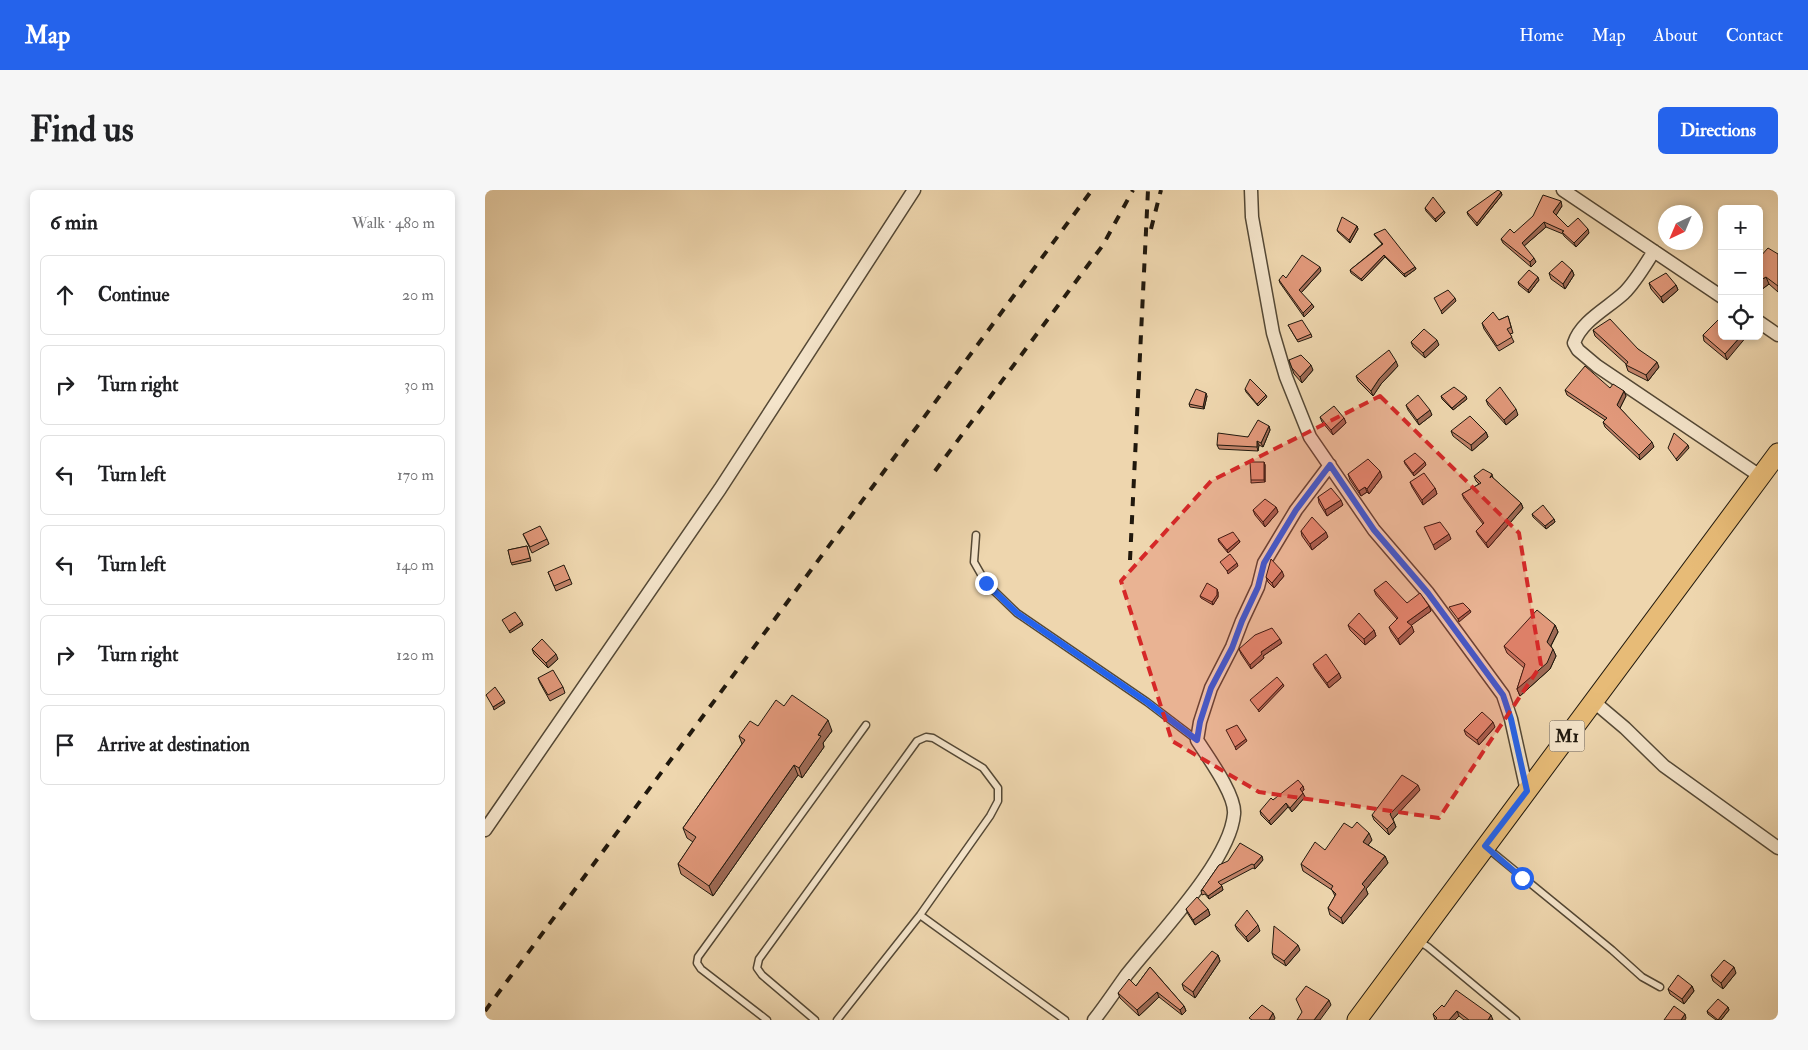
<!DOCTYPE html>
<meta charset="utf-8">
<style>
:root{--surface:#fff;--page:#f6f6f6;--text:#202124;--muted:#757577;--line:#e0e0e0;--accent:#2563eb}
body{margin:0;font-family:"IM FELL Double Pica",serif;background:var(--page);color:var(--text)}
.controls{position:absolute;right:15px;top:15px;display:grid;overflow:hidden;border-radius:8px;box-shadow:0 2px 8px #0003}
.controls button{width:45px;height:45px;display:grid;place-items:center;padding:0;border:0;border-bottom:1px solid var(--line);background:var(--surface);color:var(--text);font:25px sans-serif}
.compass{position:absolute;left:1173px;top:15px;width:45px;height:45px;border-radius:50%;background:var(--surface);box-shadow:0 2px 8px #0003;rotate:224deg}
.stop{position:absolute;width:15px;height:15px;margin:-11px;border:4px solid #2563eb;border-radius:50%;background:#fff}
.stop.end{background:#2563eb;border-color:#fff;box-shadow:0 1px 5px #0008}
.list{margin:0;padding:0;list-style:none}
h2{display:flex;justify-content:space-between;align-items:center;height:65px;margin:0;padding:0 20px;font-size:21px}
h2 small{font-size:16px;font-weight:400;color:var(--muted)}
.list li{display:grid;grid-template-columns:32px 1fr auto;gap:15px;align-items:center;box-sizing:border-box;height:80px;margin:0 10px 10px;padding:0 10px;border:1px solid var(--line);border-radius:8px}
.list b{display:block;font-size:19px;white-space:nowrap}
.list em{font-size:16px;font-style:normal;color:var(--muted)}
.icon{flex:none;width:28px;height:28px;fill:none;stroke:currentColor;stroke-width:2;stroke-linecap:round;stroke-linejoin:round}
.map{position:relative;flex:none;width:1293px;height:830px;overflow:hidden;border-radius:8px}
header{display:flex;align-items:center;gap:30px;box-sizing:border-box;height:70px;padding:0 25px;background:var(--accent);color:#fff}
header strong{font-size:24px}
nav{display:flex;gap:28px;margin-inline-start:auto;font-size:18px}
.intro{display:flex;align-items:center;justify-content:space-between;box-sizing:border-box;height:120px;padding:0 30px}
h1{margin:0;font-size:35px}
.button{padding:12px 22px;border-radius:8px;background:var(--accent);color:#fff;font-size:18px;font-weight:700}
main{display:flex;gap:30px;padding:0 30px}
aside{flex:1;background:var(--surface);border-radius:8px;box-shadow:0 2px 8px #0003}
.map>svg:first-child{display:block}
</style>
<header>
<strong>Map</strong>
<nav><a>Home</a><a>Map</a><a>About</a><a>Contact</a></nav>
</header>
<div class="intro"><h1>Find us</h1><a class="button">Directions</a></div>
<main>
<aside>
<h2>6 min<small>Walk · 480 m</small></h2>
<ul class="list">
<li><svg class="icon" aria-label="ahead" viewBox="0 0 24 24"><path d="M12 20V5M6 11l6-6 6 6"/></svg><div><b>Continue</b></div><em>20 m</em></li>
<li><svg class="icon" aria-label="right" viewBox="0 0 24 24"><path d="M7 20v-9h11M14 6l5 5-5 5"/></svg><div><b>Turn right</b></div><em>30 m</em></li>
<li><svg class="icon" aria-label="left" viewBox="0 0 24 24"><path d="M17 20v-9H6M10 6l-5 5 5 5"/></svg><div><b>Turn left</b></div><em>170 m</em></li>
<li><svg class="icon" aria-label="left" viewBox="0 0 24 24"><path d="M17 20v-9H6M10 6l-5 5 5 5"/></svg><div><b>Turn left</b></div><em>140 m</em></li>
<li><svg class="icon" aria-label="right" viewBox="0 0 24 24"><path d="M7 20v-9h11M14 6l5 5-5 5"/></svg><div><b>Turn right</b></div><em>120 m</em></li>
<li><svg class="icon" aria-label="arrive" viewBox="0 0 24 24"><path d="M6 21V4h12l-3 4 3 4H6"/></svg><div><b>Arrive at destination</b></div></li>
</ul>
</aside>
<div class="map">
<svg width="1293" height="830" viewBox="0 0 1293 830">
<rect width="100%" height="100%" fill="#eed6ae"/>
<filter id="stains"><feTurbulence type="fractalNoise" baseFrequency=".004" numOctaves="4"/><feColorMatrix values="0 0 0 0 .2 0 0 0 0 .09 0 0 0 0 .02 0 0 0 .5 -.17"/></filter>
<radialGradient id="worn" r=".72"><stop offset=".6" stop-color="#630" stop-opacity="0"/><stop offset="1" stop-color="#630" stop-opacity=".3"/></radialGradient>
<g fill="none" stroke-linecap="round" stroke-linejoin="round">
<defs>
<path id="service" d="M491,345l-2,27 12,21 31,30 130,89 50,38
M1001,657l126,103 30,27 18,10
M435,725l145,105
M932,750l11,7 88,73
M282,830l-66,-51 -4,-6 1,-6 168,-232
M330,830l-53,-45 -5,-7 2,-9 158,-218 9,-4 7,1 50,30 15,20v13l-8,15 -70,99 -83,105"/>
<path id="minor" d="M766,0l1,27 21,116 13,44 24,60 64,93 54,63 75,102 8,24 16,72
M1078,0l159,107
M1169,61c-9,14 -18,30 -30,42 -16,15 -43,28 -50,50l4,7 19,16 163,110
M1274,132l19,13
M1108,511l32,27 39,38 114,82
M0,640l235,-341 194,-299
M609,830c11,-14 21,-29 31,-43 30,-39 105,-115 109,-163 2,-19 -27,-58 -37,-74l3,-18 11,-34 21,-41 10,-26 16,-34 6,-24 32,-53 34,-45"/>
<path id="primary" d="M872,830l421,-567"/>
</defs>
<use href="#service" stroke="#544835" stroke-width="9"/>
<use href="#minor" stroke="#544835" stroke-width="15"/>
<use href="#primary" stroke="#20180d" stroke-width="21"/>
<use href="#service" stroke="#f4e4ca" stroke-width="6"/>
<use href="#minor" stroke="#f4e4ca" stroke-width="12"/>
<use href="#primary" stroke="#e7bb77" stroke-width="19"/>
<path stroke="#20180d" stroke-width="4" stroke-dasharray="9 9" stroke-linecap="butt" d="M666,39l10,-39
M450,281l168,-226 30,-55
M645,370l18,-370
M0,821l607,-821"/>
</g>
<path fill="#c28369" stroke="#20180d" d="M1016,2l1,3 -25,31 -9,-11 -1,-3z
M1077,16l-6,9 12,12 21,6 -13,14 -12,-11 -1,-2 -17,-7 -22,19 12,16 -5,5 -28,-24 -2,-4 13,-6z
M940,18l19,3 1,2 -9,9 -10,-11z
M872,36l1,3 -8,14 -12,-11 -1,-2z
M889,44l41,33 1,2 -11,8 -20,-20 -23,24 -11,-8 -1,-3 32,-26 -7,-8z
M1293,64v38l-9,-8 -8,6 -2,-3v-29z
M1087,80l2,5 -9,14 -14,-10 -2,-6z
M836,81l-20,22 13,14 -10,10 -24,-34 -1,-3z
M1054,90l-10,13 -10,-8 -1,-3z
M1164,93l27,2 2,5 -15,13 -12,-14z
M1023,126l5,17 -3,1 4,8 -15,9 -15,-22 -2,-6 17,-3z
M1237,126l5,44 -23,-19 -1,-6z
M803,135l23,9 1,3 -14,5z
M1108,140l45,19 21,18 -11,14 -20,-10 -2,-6v-1l-31,-28z
M926,152l28,3 -14,13 -12,-11z
M804,170l24,10 -11,13 -8,-9z
M913,176l-17,18 -8,12 -15,-15 -2,-5z
M1125,198l14,3 2,5 -6,12 34,39 -14,13 -35,-33 -2,-5 2,-2 -38,-25 -2,-5z
M760,199l22,8 -9,9 -12,-14z
M722,206l-3,13 -14,-2 -1,-3z
M956,206l26,3 -14,11 -11,-11z
M1001,210l32,15 -12,10 -18,-20z
M921,215l26,10 -13,10 -11,-15z
M835,227l24,1 2,5 -13,12 -11,-13z
M784,236l1,4 -7,17 -4,-2 -1,6 -39,-2 -2,-4 31,-8z
M966,241l35,1 2,5 -16,14 -19,-15z
M919,271l22,4 -12,11 -9,-12z
M779,272l1,3v17l-14,1v-3z
M863,284l34,3 -13,17 -2,-2 -6,4 -11,-16z
M1007,284l1,4 28,25 2,5 -35,40 -10,-13 -2,-4 7,-7 -19,-25 -2,-5 17,-10 -3,-3 -2,-5z
M925,292l25,6 2,6 -14,11 -11,-18z
M833,307l25,8 -16,11 -8,-13z
M791,317l2,5 -13,15 -10,-12 -2,-5z
M1047,324l22,5 1,3 -9,7 -13,-12z
M816,341l27,6 -16,13 -10,-14z
M38,344l24,5 2,5 -17,9z
M733,349l21,1 1,2 -12,11 -9,-11z
M42,356l4,15 -19,4 -4,-15z
M63,382l22,7 2,5 -16,7z
M799,386l-10,12 -6,-6 -2,-5z
M889,400l33,13 22,3 2,5 -20,14 3,7 -14,13 -9,-13 -2,-5 8,-8 -21,-24z
M733,402v5l-5,8 -12,-7 -1,-2z
M863,435l26,5 2,6 -11,9 -15,-15z
M1070,435l3,7 -7,14 5,10 -6,13 -30,27 -3,-7 7,-21 -17,-15 -3,-7z
M797,453l-19,13 1,2 -13,11 -10,-15 -2,-5z
M47,459l26,10 -10,9 -14,-14z
M828,474l26,9 2,5 -12,10 -14,-19z
M53,488l25,9 2,6 -15,8 -10,-18z
M299,516l48,25 -9,12 1,4 -22,31 -4,-3 -85,121 -32,-22 -3,-10 15,-22 -6,-4 -4,-10 59,-84 -3,-8 19,-10z
M1010,537l-16,18 -13,-10 -2,-5z
M818,596l1,4 -2,2 3,5 -13,15 -4,-5 -17,18 -10,-10 -1,-4 13,-11z
M935,600l-27,29 3,8 -7,8 -15,-15 -2,-5z
M887,650l-4,5 17,11 3,7 -22,26 2,5 -25,30 -13,-9 -2,-7 7,-12 -3,-6 -29,-19 -2,-7 24,-14z
M778,670l-8,9 -2,-1 -32,17 2,5 -14,9 -4,-5 -3,1 -1,-4 18,-26z
M701,719h22l2,6 -15,10 -7,-11z
M750,735l25,6 -12,11 -11,-12z
M815,760l-14,16 -12,-8 -2,-5z
M733,765l2,6 -25,37 -11,-8 -2,-6z
M665,777l34,39 2,5 -4,4 -23,-18 -20,19 -19,-18 -2,-5 18,-7z
M1251,783l-13,16 -10,-8 -2,-6z
M1207,796l2,5 -10,13 -14,-10 -2,-5z
M959,817l49,13h-29l-5,-4 -4,4h-20l-2,-6z
M1243,817l1,3 -8,10h-5l-8,-6 -1,-3z"/>
<path fill="#9e6a55" stroke="#20180d" d="M1016,2l1,3 -25,31v-3z
M1076,11l1,5 -7,11 -2,-5z
M959,21l1,2 -9,9 -1,-3z
M1059,32l2,5 -23,20 -1,-4z
M872,36l1,3 -8,14 -1,-3z
M1103,39l1,4 -13,14 -2,-4z
M899,65l1,2 -23,24 -1,-2z
M1049,68l2,4 -5,5 -1,-5z
M835,77l1,4 -21,23 -1,-4z
M930,77l1,2 -11,8 -1,-3z
M1087,80l2,5 -9,14 -2,-5z
M1053,87l1,3 -10,13 -1,-3z
M1281,87l3,7 -8,6 -2,-6v-3z
M1191,95l2,5 -15,13 -2,-6z
M970,108l1,3 -14,13 -1,-3z
M827,114l2,3 -10,10 -1,-4z
M1256,146h6l-20,24 -2,-6z
M952,150l2,5 -14,13 -2,-5z
M911,171l2,5 -17,18 -8,12 -2,-5 8,-12z
M1172,172l2,5 -11,14 -2,-6z
M826,175l2,5 -11,13 -2,-6z
M1139,201l2,5 -7,14 -2,-5z
M721,203l1,3 -3,13 -1,-2z
M781,205l1,2 -9,9 -1,-2z
M981,206l1,3 -14,11 -1,-2z
M1031,219l2,6 -12,10 -2,-5z
M945,220l2,5 -13,10 -2,-5z
M859,228l2,5 -13,12 -2,-5z
M784,236l1,4 -7,17 -2,-4z
M1001,242l2,5 -16,14 -1,-6z
M772,251l2,4 -1,6 -1,-4z
M1167,252l2,5 -14,13 -1,-5z
M1203,255l1,3 -12,13 -1,-2z
M779,272l1,3v17l-1,-2z
M940,272l1,3 -12,11 -1,-3z
M895,281l2,6 -13,17 -2,-5z
M880,297l2,5 -6,4 -2,-5z
M950,298l2,6 -14,11 -1,-5z
M856,310l2,5 -16,11 -2,-6z
M1036,313l2,5 -35,40 -2,-5z
M791,317l2,5 -13,15 -2,-5z
M1069,329l1,3 -9,7 -1,-3z
M841,342l2,5 -16,13 -2,-6z
M964,344l2,5 -16,11 -2,-5z
M754,350l1,2 -12,11 -1,-3z
M752,373l1,3 -10,8 -1,-3z
M797,381l2,5 -10,12 -2,-5z
M732,399l1,3v5l-5,8 -1,-3z
M944,416l2,5 -22,16 -2,-5z
M985,420l1,2 -12,10 -1,-3z
M37,432l1,3 -13,8 -1,-2z
M1070,435l3,7 -9,17 -2,-7z
M927,436l2,6 -14,13 -2,-6z
M889,440l2,6 -11,9 -1,-6z
M795,449l2,4 -19,13 1,2 -13,11 -1,-4 11,-13z
M1068,459l3,7 -6,13 -30,27 -3,-7z
M71,464l2,5 -10,9 -2,-5z
M854,483l2,5 -12,10 -2,-5z
M798,494l1,2 -25,26 -1,-2z
M19,510l1,3 -11,7 -1,-3z
M343,530l4,11 -9,12 1,4 -22,31 -3,-10 19,-33z
M1008,532l2,5 -16,18 -2,-5z
M761,549l1,2 -11,9 -1,-3z
M309,575l4,10 -85,121 -4,-10z
M933,595l2,5 -28,30 -2,-6z
M818,596l1,4 -3,3 -1,-4z
M818,603l2,4 -13,15 -2,-4z
M801,613l2,4 -17,18 -2,-4z
M909,632l2,5 -7,8 -2,-6z
M884,643l3,7 -6,8 -3,-6z
M777,666l1,4 -8,9 -1,-4z
M900,666l3,7 -22,26 2,5 -25,30 -2,-6 21,-34z
M737,696l1,4 -14,9 -1,-3z
M723,719l2,6 -15,10 -2,-5z
M773,735l2,6 -12,11 -2,-5z
M813,755l2,5 -14,16 -2,-5z
M733,765l2,6 -25,37 -2,-6z
M1249,777l2,6 -13,16 -2,-6z
M1207,796l2,5 -10,13 -2,-5z
M672,802l2,5 -20,19 -2,-6z
M844,810l2,5 -11,15h-6z
M699,816l2,5 -4,4 -2,-5z
M1243,817l1,3 -8,10h-3z
M972,821l2,5 -4,4h-6z
M788,823l2,5 -1,2h-5z
M1200,824l1,4 -1,2h-4z
M1006,825l2,5h-5z"/>
<path fill="#e1987a" stroke="#20180d" d="M1013,0l3,2 -24,31 -10,-11z
M1058,5l18,6 -8,11 15,15 10,-9 10,11 -14,14 -12,-11 2,-1 -20,-9 -22,21 12,15 -4,4 -29,-23 9,-10 4,4 19,-17z
M948,7l11,14 -9,8 -10,-11z
M857,27l15,9 -8,14 -12,-10z
M900,39l30,38 -11,7 -20,-19 -23,24 -11,-9 33,-26 -9,-10z
M1283,58l10,6v32l-12,-9 -7,4v-23z
M817,65l18,12 -21,23 13,14 -9,9 -24,-33 4,-5 3,3z
M1077,71l10,9 -9,14 -14,-11z
M1044,80l9,7 -10,13 -10,-8z
M1181,83l10,12 -15,12 -12,-14z
M963,100l7,8 -14,13 -7,-13z
M1008,122l6,8 9,-4 3,11 -4,2 5,8 -15,9 -15,-23z
M1237,126v20h19l-16,18 -22,-19z
M1125,129l28,30 19,13 -11,13 -20,-10 2,-3 -35,-32z
M817,130l9,14 -14,6 -9,-15z
M939,139l13,11 -14,13 -12,-11z
M904,160l7,11 -17,18 -8,12 -15,-15z
M816,165l10,10 -11,12 -8,-9 -3,-8z
M1100,176l25,22 3,-4 11,7 -7,14 35,37 -13,13 -36,-33 4,-4 -42,-28z
M765,189l16,16 -9,9 -12,-15z
M969,197l12,9 -14,12 -11,-12z
M1015,197l16,22 -12,11 -18,-20z
M711,199l10,4 -3,14 -14,-3z
M933,205l12,15 -13,10 -11,-15z
M849,216l10,12 -13,12 -11,-13z
M985,226l16,16 -15,13 -20,-14z
M773,230l11,6 -8,17 -4,-2v6l-40,-2 1,-12 30,4z
M1189,243l14,12 -12,14 -8,-11z
M930,263l10,9 -12,11 -9,-12z
M883,269l12,12 -13,18 -2,-2 -6,4 -11,-17z
M765,272h14v18h-13z
M998,279l9,5 -2,4 1,-2 30,27 -35,40 -10,-12 8,-8 -22,-29 19,-11 -7,-7z
M939,283l11,15 -13,12 -12,-18z
M846,298l10,12 -16,10 -7,-13z
M780,309l11,8 -13,15 -10,-12z
M1058,315l11,14 -9,7 -13,-12z
M827,327l14,15 -16,12 -9,-13z
M955,332l9,12 -16,11 -9,-18z
M55,336l7,13 -17,8 -7,-13z
M748,342l6,8 -12,10 -9,-11z
M42,356l3,12 -19,5 -3,-13z
M745,364l7,9 -10,8 -7,-9z
M786,369l11,12 -10,12 -6,-6z
M79,375l6,14 -16,7 -6,-14z
M901,391l21,22 13,-10 9,13 -22,16 5,4 -14,13 -9,-12 9,-9 -24,-28z
M722,393l10,6v6l-5,7 -12,-6z
M978,413l7,7 -12,9 -9,-12z
M1052,420l18,15 -8,17 6,7 -6,14 -30,26 8,-25 -21,-18z
M30,422l7,10 -13,9 -7,-11z
M874,423l15,17 -10,9 -16,-14z
M787,438l8,11 -19,13 1,2 -12,11 -11,-16 16,-14z
M57,449l14,15 -10,9 -14,-14z
M841,464l13,19 -12,10 -14,-19z
M68,480l10,17 -15,8 -10,-17z
M792,487l6,7 -25,26 -8,-10z
M10,497l9,13 -11,7 -7,-12z
M307,505l36,25 -10,15 3,1 -22,32 -5,-3 -85,121 -31,-22 18,-27 -13,-9 62,-88 -6,-4 11,-15 8,5 18,-26 8,6z
M997,522l11,10 -16,18 -13,-10z
M752,535l9,14 -11,8 -9,-17z
M917,585l16,10 -28,29 4,8 -7,7 -15,-14z
M813,590l5,6 -3,3 3,4 -13,15 -4,-5 -17,18 -9,-10 11,-13 2,2z
M872,632l12,11 -6,9 22,14 -23,28 3,3 -24,31 -13,-10 8,-14 -5,-5 2,-3 -32,-22 14,-22 10,8 19,-27 8,5z
M755,653l22,13 -8,9 -2,-1 -34,18 4,4 -14,10 -5,-6 -2,1 18,-26 9,-4z
M712,707l11,12 -15,11 -7,-11z
M762,720l11,15 -12,12 -11,-12z
M789,736l24,19 -14,16 -12,-8z
M727,761l6,4 -25,37 -11,-8z
M1239,770l10,7 -13,16 -10,-8z
M665,777l34,39 -4,4 -23,-18 -20,18 -19,-17 11,-14 7,7z
M1193,785l14,11 -10,13 -14,-10z
M821,796l23,14 -15,20h-17l5,-8 -6,-13z
M971,800l35,25 -3,5h-19l-12,-9 -8,9h-14l2,-2 -4,-4 9,-9 2,2z
M1233,809l10,8 -10,13 -11,-9z
M777,815l11,8 -4,7h-17l-3,-2z
M1189,816l11,8 -4,6h-17z"/>
<g fill="none" stroke-linecap="round" stroke-linejoin="round">
<path stroke="#2563eb" stroke-width="6" d="M501,393l31,30 130,89 50,38 3,-18 11,-34 21,-40 10,-27 16,-34 6,-24 32,-53 34,-45 44,65 54,63 75,102 8,24 16,72 -42,55 37,32"/>
</g>
<path fill="#d62828" fill-opacity="0.2" stroke="#d62828" stroke-width="4" stroke-dasharray="10 6" stroke-linejoin="round" d="M895,206l139,137 22,132 -102,153 -180,-26 -87,-51 -51,-160 90,-100z"/>
<g text-anchor="middle" dominant-baseline="central" stroke-width="5" stroke-linejoin="round" paint-order="stroke">
<rect fill="#f4e4ca" stroke="#605546" stroke-width="1" x="1064.5" y="530.5" width="35" height="31" rx="4"/>
<g font-size="18" font-weight="bold" fill="#20180d">
<text x="1082" y="546">M1</text>
</g>
</g>
<rect width="100%" height="100%" filter="url(#stains)"/>
<rect width="100%" height="100%" fill="url(#worn)"/>
</svg>
<div class="controls">
<button>+</button>
<button>−</button>
<button><svg class="icon" aria-label="locate" viewBox="0 0 24 24"><circle cx="12" cy="12" r="6"/><path d="M12 2v4M12 18v4M2 12h4M18 12h4"/></svg></button>
</div>
<svg class="compass" viewBox="-18 -18 36 36"><path d="M0-13l5 13h-10z" fill="#e53935"/><path d="M0 13l5-13h-10z" fill="#757577"/></svg>
<div class="stop" style="left:1037px;top:688px"></div>
<div class="stop end" style="left:501px;top:393px"></div>
</div>
</main>
